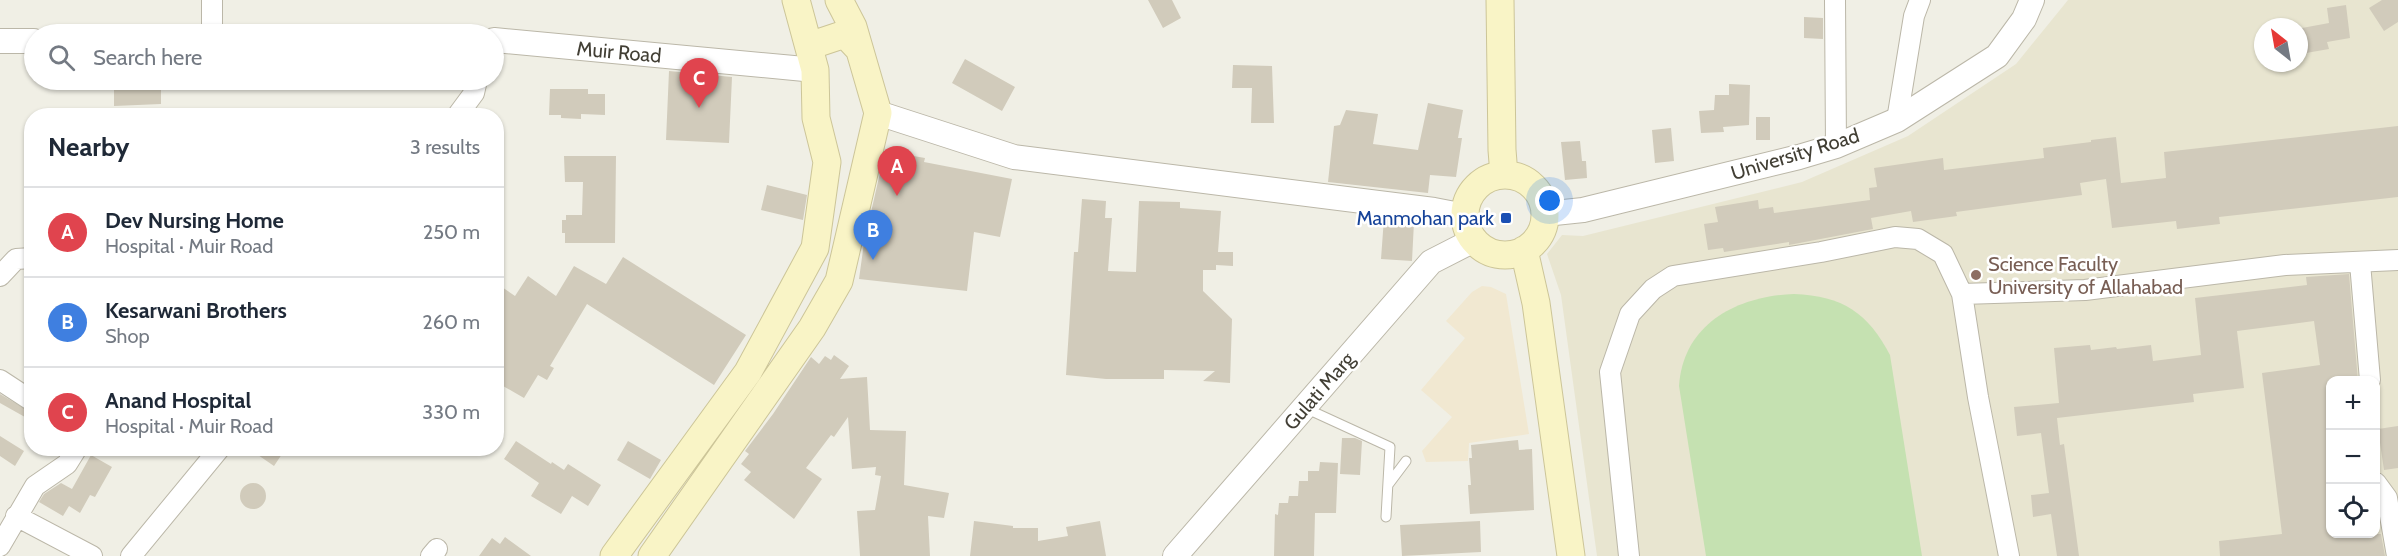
<!DOCTYPE html>
<meta charset="utf-8">
<style>
:root{--surface:#fff;--page:#f2f2f3;--text:#1f2937;--muted:#747a83;--line:#e0e1e3;--accent:#e45f28}
body{margin:0;font-family:Cabin,sans-serif;background:var(--page);color:var(--text)}
.controls{position:absolute;right:18px;bottom:18px;display:grid;overflow:hidden;border-radius:12px;box-shadow:0 2px 4px #0004}
.controls button{width:54px;height:54px;display:grid;place-items:center;padding:0;border:0;border-bottom:2px solid var(--line);background:var(--surface);color:var(--text);font:30px sans-serif}
.compass{position:absolute;left:2254px;top:18px;width:54px;height:54px;border-radius:50%;background:var(--surface);box-shadow:0 2px 4px #0004;rotate:329deg}
.you{position:absolute;left:1550px;top:201px;width:21px;height:21px;margin:-15px;border:4px solid #fff;border-radius:50%;background:#1a73e8;box-shadow:0 0 0 9px #1a73e833}
.badge{display:grid;place-items:center;width:39px;height:39px;border-radius:50%;background:var(--accent);color:#fff;font-size:20px;font-weight:700}
.pin{position:absolute;translate:-50% -50px;filter:drop-shadow(0 2px 3px #0008)}
.pin::after{content:'';position:absolute;top:32px;width:21px;height:18px;background:inherit;clip-path:polygon(0 0,100% 0,50% 100%)}
.list{margin:0;padding:0;list-style:none}
h2{display:flex;justify-content:space-between;align-items:center;height:78px;margin:0;padding:0 24px;font-size:26px}
h2 small{font-size:20px;font-weight:400;color:var(--muted)}
.list li{display:grid;grid-template-columns:39px 1fr auto;gap:18px;align-items:center;box-sizing:border-box;height:90px;padding:0 24px;border-top:2px solid var(--line)}
.list b{display:block;font-size:22px;white-space:nowrap}
.list p{margin:0;font-size:20px;white-space:nowrap;color:var(--muted)}
.list em{font-size:20px;font-style:normal;color:var(--muted)}
.icon{flex:none;width:33px;height:33px;fill:none;stroke:currentColor;stroke-width:2;stroke-linecap:round;stroke-linejoin:round}
.map{position:relative;flex:none;width:2398px;height:556px;overflow:hidden}
.search{position:absolute;background:var(--surface);box-shadow:0 2px 4px #0004;left:24px;top:24px;width:480px;height:66px;display:flex;align-items:center;gap:15px;box-sizing:border-box;padding:0 21px;border-radius:33px;color:var(--muted);font-size:22px}
.panel{position:absolute;background:var(--surface);box-shadow:0 2px 4px #0004;left:24px;top:108px;width:480px;height:348px;border-radius:24px}
.map>svg:first-child{display:block}
</style>
<div class="map">
<svg width="2398" height="556" viewBox="0 0 2398 556">
<rect width="100%" height="100%" fill="#f0efe5"/>
<path fill="#f1e8d1" d="M1482,286l9,1 15,7 23,140 -60,9 -1,18 -42,1 -4,-11 30,-34 -31,-27 44,-52 -19,-17 26,-29z"/>
<path fill="#e8e5d0" fill-rule="evenodd" d="M2068,0h330v556h-801l-36,-261 -14,-41 15,-19 21,1 219,-54 106,-46 108,-72zM2263,27h36v36h-36zM2330,380h46v154h-46z"/>
<path fill="#c5e1b1" d="M1794,294c49,2 74,19 96,61l32,201h-216l-27,-170c4,-62 58,-90 115,-92z"/>
<path fill="#d1cbbb" d="M1148,0h24l9,18 -18,10z
M2382,0h16v22l-14,9 -15,-23z
M2346,5l4,33 -23,4 2,7 -23,4 -4,-25 27,-5 -2,-15z
M1804,17l19,1v21l-19,-1z
M965,59l50,28 -13,24 -50,-28z
M1233,65l39,1 2,57h-23l1,-35h-20z
M669,71l63,6 -3,66 -63,-3z
M114,80h47v24l-47,2z
M1729,84l21,1 -1,40 -26,2 1,5 -23,1 -2,-22 15,-1 1,-15h14z
M550,89h38v5h17v21l-24,-1v5l-20,-1v-3h-12z
M1428,103l35,7 -5,28h4l-6,39 -26,-2 -2,18 -100,-11 6,-56 6,-1 6,-15 32,4 -5,30 45,6z
M1756,117h14v23h-14z
M2398,126v71l-179,20 1,7 -43,5 -1,-8 -64,7 -6,-49 -26,4 2,12 -126,17 1,4 -44,6 -2,-11 -40,7 2,11 -84,16v-3l-65,10 -1,-4 -15,2 -4,-26 14,-2 -3,-15 43,-7 1,9 14,-2 1,6 96,-13 -1,-12 8,-1 -3,-19 69,-10 1,12 100,-12 -1,-10 48,-6v-2l25,-3 5,46 45,-5 -2,-26z
M1671,128l3,33 -19,2 -3,-33z
M1580,141l2,20h4l1,17 -22,2 -4,-38z
M885,151l40,7 -1,4 88,17 -12,58 -26,-5 -7,59 -108,-12 5,-36z
M564,156h52l-1,87h-50v-10h-3v-13h4v-5h16l1,-33h-18z
M767,185l40,10 -4,25 -42,-10z
M1082,199l24,2 -1,17h7l-4,53 28,1 3,-71 41,1v6l41,3 -3,41h15v14l-17,-1v5h-13v21l29,28 -2,64 -27,-2 12,-10 -51,-1v9h-58l-40,-4 8,-123h4z
M1384,218l30,4 -2,39 -31,-2z
M623,257l123,78 -32,50 -127,-81 -37,62 4,2 -7,12 -9,-5 -14,23 -28,-16v-99l19,13 13,-20 28,20 18,-30 32,18z
M2349,274l9,107h-27v21h-5l5,39v93h50l4,22h-165l-1,-15 63,-7 -20,-161 58,-8 -6,-44 -77,10 7,57 -51,6 1,8 -137,16 3,27 4,-1 15,112h-22l-6,-42 -18,3 -2,-22 18,-2 -8,-60 -24,3 -3,-29 45,-4 -5,-55 36,-3 1,5 25,-3 1,2 34,-4 2,16 48,-6 -6,-57 112,-13 -1,-8z
M834,355l15,11 -9,13 27,-2 3,53 36,1 -2,54 45,8 -5,25 -16,-2 2,40h-70l-3,-45 18,-1 6,-34 -6,-1 1,-8 -24,2 -4,-52 -14,20 -3,-2 -25,33 16,11 -28,40 -50,-39 7,-8 -10,-8 8,-10 -4,-3 28,-37 38,-57 8,7 6,-8 6,4z
M0,394l32,19v8l-32,-18z
M2398,426v42l-14,2 -6,-41z
M0,436l24,15 -9,15 -15,-10z
M1342,438h13l7,3 -2,34 -20,-1z
M1518,440l1,10 13,-1 2,61 -64,4 -2,-29h3l-2,-27h3l-1,-13z
M516,441l35,23 1,-2 12,8 4,-6 33,21 -13,21 -16,-10 -11,18 -30,-18 8,-13 -35,-24z
M628,441l33,19 -11,19 -33,-19z
M248,448h38l-12,18z
M91,455l21,12 -17,30 -5,-2 -10,18 -11,-7 -6,10 -24,-14 5,-8 17,-11 11,6z
M1320,462l18,1 -2,50h-21l-1,43h-40l1,-42 3,1 1,-12h9l1,-7h9l1,-15h9v-10h11z
M240 496a13 13 0 1 1 26 0a13 13 0 1 1-26 0Z
M974,521l39,5v2h25v13l30,-5 -2,-9 34,-6 6,35h-136z
M1480,521l1,31 -79,4 -2,-31z
M505,537l26,19h-52l13,-18 8,6z"/>
<g fill="none" stroke-linecap="round" stroke-linejoin="round">
<defs>
<path id="service" d="M1305,408l85,39 -4,70
M1388,485l18,-24"/>
<path id="minor" d="M212,0v34
M1835,0l1,146
M457,116l17,-23 3,-13
M1897,120l17,-104 6,-16
M2360,263l10,117
M0,276l16,-17 16,-1
M1962,294l16,103 31,159
M0,380l32,21
M2376,483l11,15 10,58
M16,516l76,40
M0,546l35,-60 32,-22 10,-16
M131,556l89,-108
M431,556l6,-7
M1629,556l-19,-184 20,-58 23,-25 20,-13 148,-24 74,-15 23,2 25,15 19,40 123,-4 200,-25 113,-5"/>
<path id="tertiary" d="M494,40l321,30
M0,41h34
M878,113l136,44 420,53 31,6
M1545,214l38,-4 216,-53 37,-11 61,-26 100,-64 27,-37 8,-19
M1175,556l256,-294 43,-22"/>
<path id="secondary" d="M1500,0l2,150 2,25
M809,46l36,-12 14,15
M1465 215a40 40 0 1 1 80 0a40 40 0 1 1-80 0Z
M1524,250l12,53 35,253
M614,556l134,-184 67,-124 12,-86 -11,-44 -1,-48 -19,-70
M652,556l160,-228 27,-47 39,-168 -25,-86 -14,-27"/>
</defs>
<use href="#service" stroke="#bbb7a8" stroke-width="11"/>
<use href="#minor" stroke="#bbb7a8" stroke-width="22"/>
<use href="#tertiary" stroke="#bbb7a8" stroke-width="26"/>
<use href="#secondary" stroke="#ccc598" stroke-width="29"/>
<use href="#service" stroke="#fff" stroke-width="9"/>
<use href="#minor" stroke="#fff" stroke-width="20"/>
<use href="#tertiary" stroke="#fff" stroke-width="24"/>
<use href="#secondary" stroke="#f9f4c6" stroke-width="27"/>
</g>
<rect fill="#1a4fb4" stroke="#fff" stroke-width="2" x="1500" y="212" width="12" height="12" rx="3"/>
<circle fill="#8d6e63" stroke="#fff" stroke-width="2" cx="1976" cy="275" r="6"/>
<g text-anchor="middle" dominant-baseline="central" stroke-width="5" stroke-linejoin="round" paint-order="stroke">
<g font-size="20" fill="#423f35" stroke="#fff">
<text transform="translate(619 52) rotate(5)">Muir Road</text>
<text transform="translate(1795 154) rotate(-17)">University Road</text>
<text transform="translate(1319 391) rotate(-49)">Gulati Marg</text>
</g>
<g font-size="20" fill="#164399" stroke="#fff" text-anchor="end">
<text x="1494" y="218">Manmohan park</text>
</g>
<g font-size="20" fill="#785e54" stroke="#fff" text-anchor="start">
<text x="1988" y="264">Science Faculty<tspan x="1988" dy="23">University of Allahabad</tspan></text>
</g>
</g>
</svg>
<div class="controls">
<button>+</button>
<button>−</button>
<button><svg class="icon" aria-label="locate" viewBox="0 0 24 24"><circle cx="12" cy="12" r="6"/><path d="M12 2v4M12 18v4M2 12h4M18 12h4"/></svg></button>
</div>
<svg class="compass" viewBox="-18 -18 36 36"><path d="M0-13l5 13h-10z" fill="#e53935"/><path d="M0 13l5-13h-10z" fill="#747a83"/></svg>
<div class="you"></div>
<div class="pin badge" style="left:897px;top:196px;background:#e0444e">A</div>
<div class="pin badge" style="left:873px;top:260px;background:#3f7fe0">B</div>
<div class="pin badge" style="left:699px;top:108px;background:#e0444e">C</div>
<div class="search"><svg class="icon" aria-label="search" viewBox="0 0 24 24"><circle cx="10" cy="10" r="6"/><path d="M15 15l6 6"/></svg>Search here</div>
<section class="panel">
<h2>Nearby<small>3 results</small></h2>
<ul class="list">
<li><span class="badge" style="background:#e0444e">A</span><div><b>Dev Nursing Home</b><p>Hospital · Muir Road</p></div><em>250 m</em></li>
<li><span class="badge" style="background:#3f7fe0">B</span><div><b>Kesarwani Brothers</b><p>Shop</p></div><em>260 m</em></li>
<li><span class="badge" style="background:#e0444e">C</span><div><b>Anand Hospital</b><p>Hospital · Muir Road</p></div><em>330 m</em></li>
</ul>
</section>
</div>
